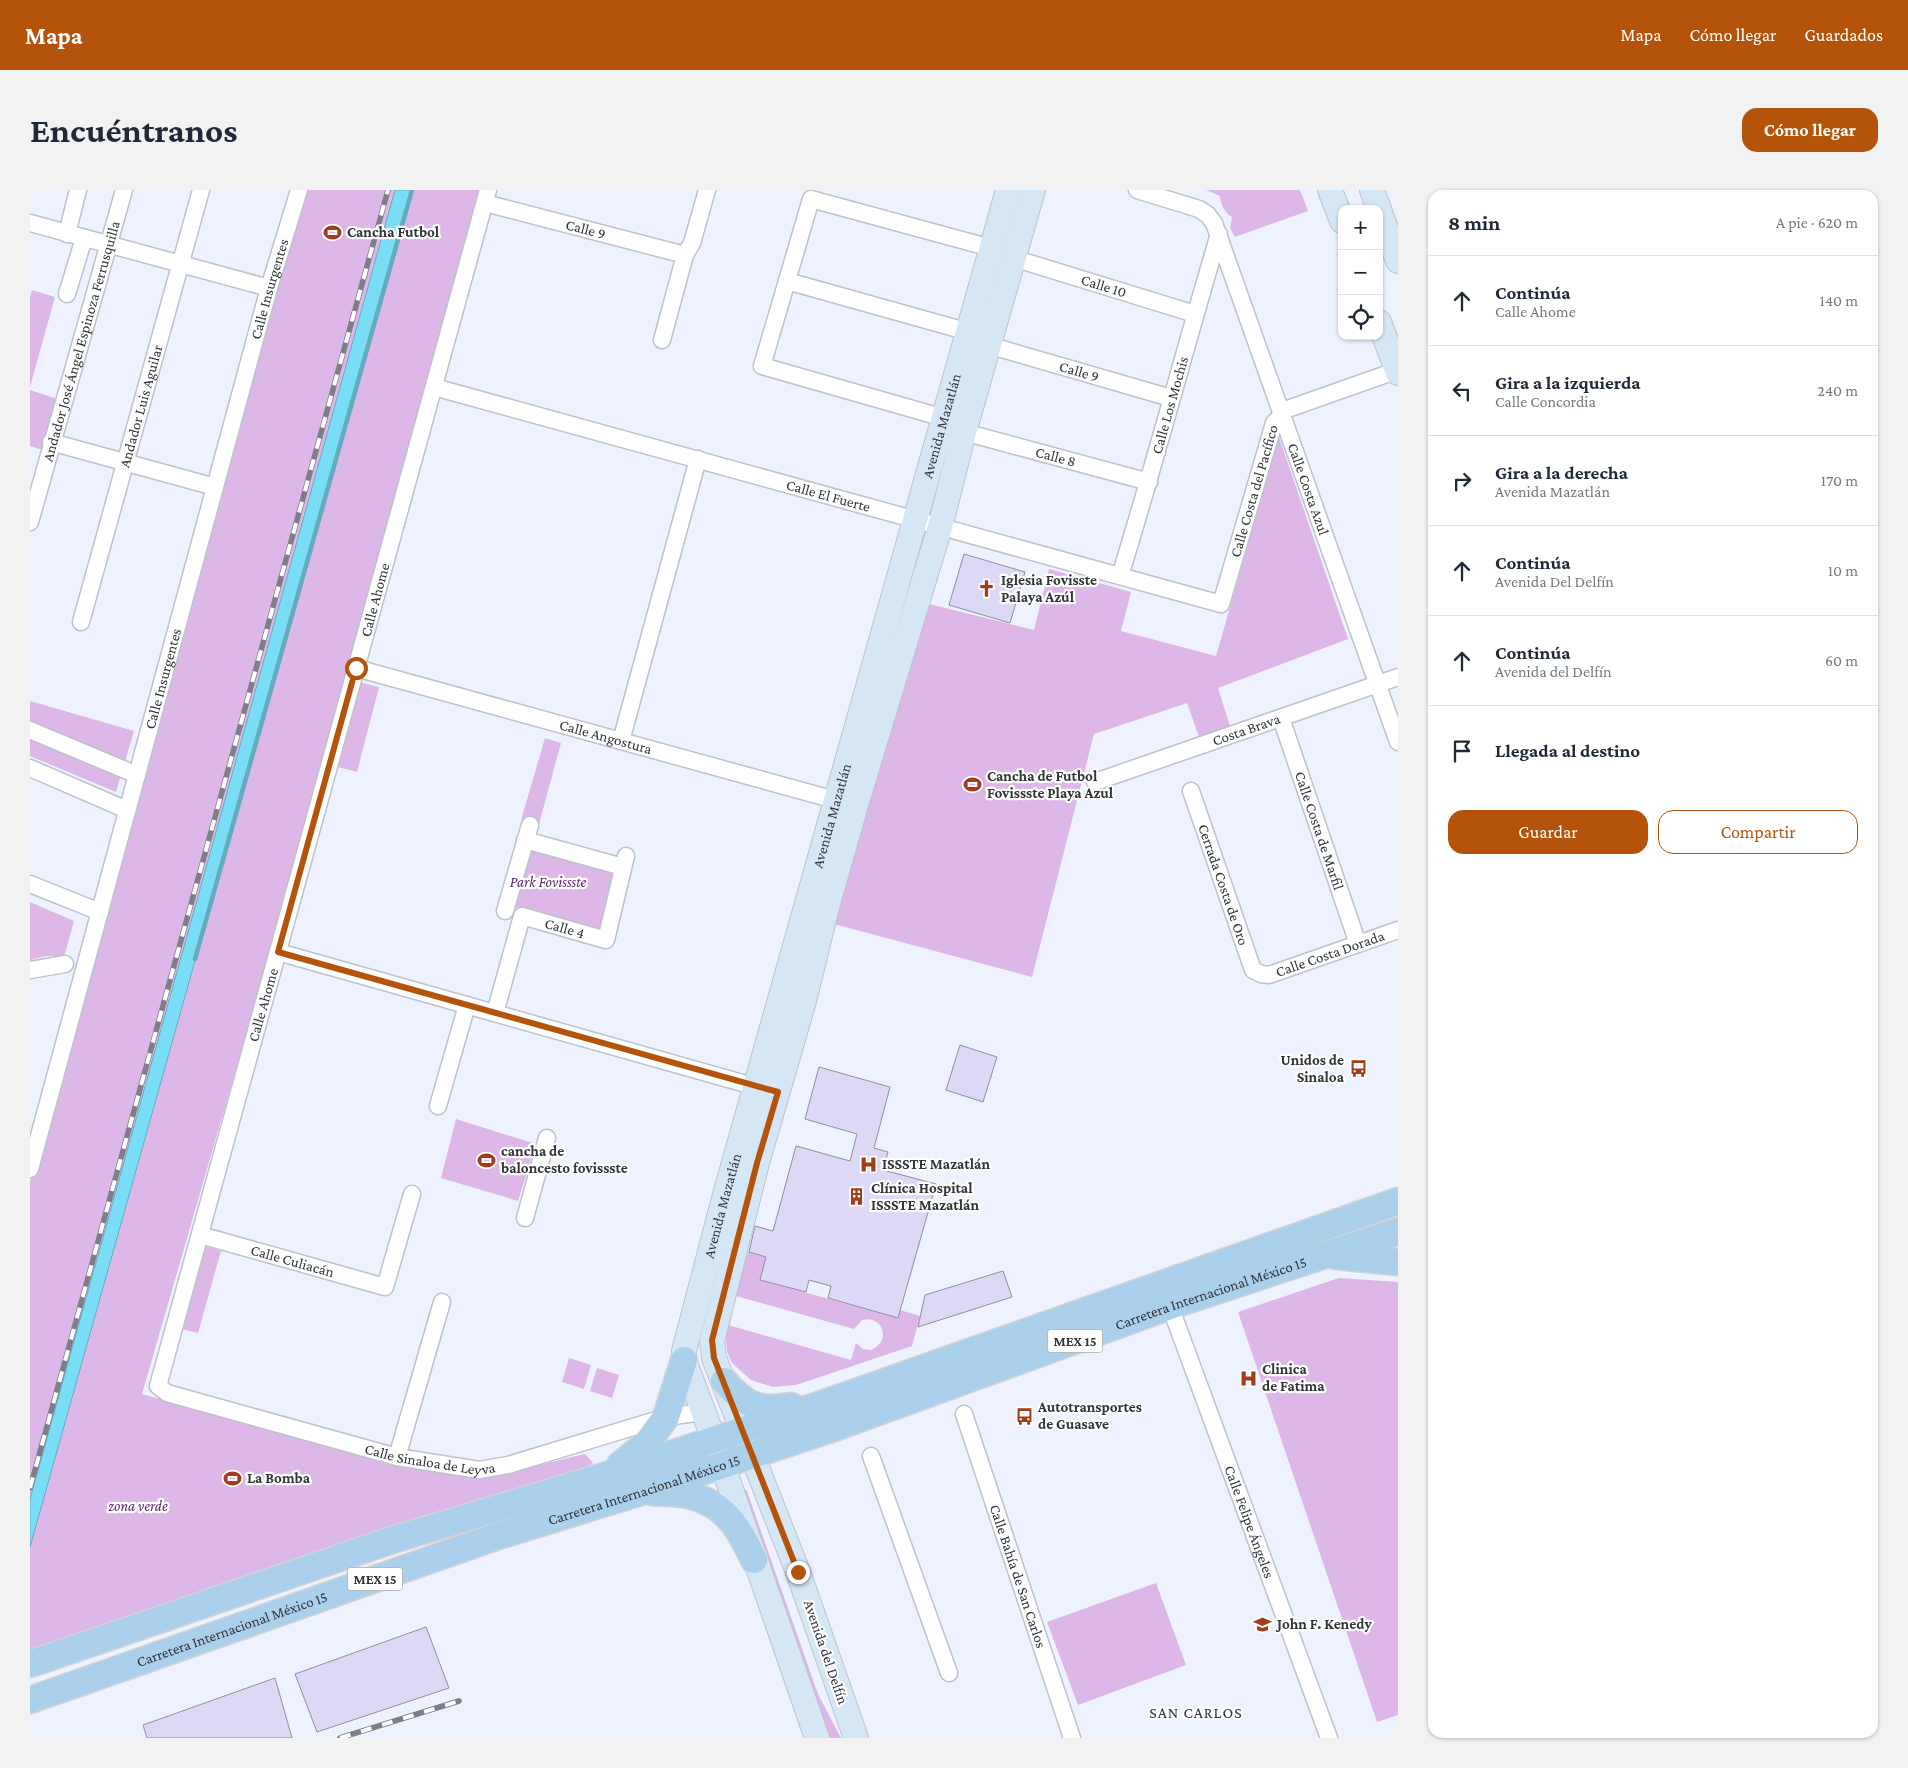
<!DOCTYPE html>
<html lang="es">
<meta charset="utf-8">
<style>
:root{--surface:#fff;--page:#f2f2f3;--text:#1f2937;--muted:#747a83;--line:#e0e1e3;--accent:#b45309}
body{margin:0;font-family:"Crimson Pro",serif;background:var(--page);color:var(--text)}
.controls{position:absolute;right:15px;top:15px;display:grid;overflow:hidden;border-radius:10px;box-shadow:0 1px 4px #0004}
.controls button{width:45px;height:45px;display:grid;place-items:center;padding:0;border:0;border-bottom:1px solid var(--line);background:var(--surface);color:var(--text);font:25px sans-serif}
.stop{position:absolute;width:15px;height:15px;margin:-11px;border:4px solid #b45309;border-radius:50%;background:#fff}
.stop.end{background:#b45309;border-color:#fff;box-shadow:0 1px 5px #0008}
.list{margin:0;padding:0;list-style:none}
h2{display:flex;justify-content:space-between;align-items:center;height:65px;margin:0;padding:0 20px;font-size:21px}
h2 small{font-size:16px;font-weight:400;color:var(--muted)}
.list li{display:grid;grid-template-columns:32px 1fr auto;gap:15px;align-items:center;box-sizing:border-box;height:90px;padding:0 20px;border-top:1px solid var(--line)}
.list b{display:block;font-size:19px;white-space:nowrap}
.list p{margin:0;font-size:16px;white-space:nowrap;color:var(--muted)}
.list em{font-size:16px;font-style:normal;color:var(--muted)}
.actions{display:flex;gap:10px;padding:15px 20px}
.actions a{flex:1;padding:11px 0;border:1px solid var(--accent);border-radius:15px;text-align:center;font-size:18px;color:var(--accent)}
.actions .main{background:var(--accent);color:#fff}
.icon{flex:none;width:28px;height:28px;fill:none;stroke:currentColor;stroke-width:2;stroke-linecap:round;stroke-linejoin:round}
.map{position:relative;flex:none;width:1368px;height:1548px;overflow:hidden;border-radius:15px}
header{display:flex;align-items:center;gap:30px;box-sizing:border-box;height:70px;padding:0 25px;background:var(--accent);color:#fff}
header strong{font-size:24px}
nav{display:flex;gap:28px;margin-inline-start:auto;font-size:18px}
.intro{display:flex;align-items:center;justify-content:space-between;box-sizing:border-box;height:120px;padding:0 30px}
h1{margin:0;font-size:35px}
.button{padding:12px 22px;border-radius:15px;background:var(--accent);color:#fff;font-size:18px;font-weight:700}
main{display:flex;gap:30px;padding:0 30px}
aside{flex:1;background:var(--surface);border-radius:15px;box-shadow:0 1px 4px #0004}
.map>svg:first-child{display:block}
</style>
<header>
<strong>Mapa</strong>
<nav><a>Mapa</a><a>Cómo llegar</a><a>Guardados</a></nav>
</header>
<div class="intro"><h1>Encuéntranos</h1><a class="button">Cómo llegar</a></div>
<main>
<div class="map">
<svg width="1368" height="1548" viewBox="0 0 1368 1548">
<rect width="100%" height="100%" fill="#edf2fe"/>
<path fill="#ddb7e7" d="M276,0h180l-24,96 -320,1108 258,73 81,12 104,-25 8,9 -14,9 -549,185v-475l62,-231z
M1176,0h94l8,21 -73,26 -5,-9 2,-11c-7,-4 -12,-13 -12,-21z
M2,100l23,7 -25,90v-89z
M0,200l30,10 -14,51 -16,-5z
M1249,247l69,202 -130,49 12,38 -31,11 -12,-34 -93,31 -62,243 -198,-53 91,-321 109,27 15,-61 82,23 -10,39 95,25z
M324,491l25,6 -22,85 -26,-7z
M0,511l104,30 -18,61 -86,-36z
M515,548l16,5 -22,81 -18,-4z
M494,651l96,27 -17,63 -95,-26z
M0,712l44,19 -10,36 -18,-1 -16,4z
M426,929l80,25 -18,57 -77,-23z
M170,1055l21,6 -23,82 -20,-5z
M717,1062l19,5 -6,23 138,38 2,-8 20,6 -8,30 -116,39 -23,2 -22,-7 -19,-17 -5,-11 -2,-18 3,-9 123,35 5,-17 7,6 8,1c21,-9 12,-35 -9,-30l-8,9 -118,-33z
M1309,1088l59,4v433l-21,7 -139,-410z
M539,1168l22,7 -7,24 -22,-7z
M567,1178l22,7 -7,23 -22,-7z
M710,1295l7,6 71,203 23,44h-20z
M1126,1393l30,82 -108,40 -31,-83z"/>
<path fill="#79def5" stroke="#64abbd" d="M365,0h17l-382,1357v-48z"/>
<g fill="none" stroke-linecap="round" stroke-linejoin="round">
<path stroke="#64abbd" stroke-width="4.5" d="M165,769l217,-769"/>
</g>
<path fill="#dcd8f5" stroke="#908f9a" d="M934,364l61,18 -15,51 -61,-18z
M930,855l37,12 -14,45 -37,-12z
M789,877l71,20 -16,61 14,4 -5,18 53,14 -38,134 -70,-20 3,-12 -22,-6 -3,12 -46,-12 6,-23 -17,-5 6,-26 18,5 23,-85 54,15 7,-27 -52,-15z
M973,1081l9,26 -94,30 7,-32z
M396,1437l23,61 -132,44 -22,-58z
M245,1488l17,60h-145l-4,-13z"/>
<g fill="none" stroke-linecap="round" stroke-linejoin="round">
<defs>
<g id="street">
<path id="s1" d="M458,0l-330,1196 9,7 230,64 82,13 29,-5 158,-48 37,-5"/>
<path id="s2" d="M1107,0l62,19 9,6 6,8 184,519"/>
<path id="s3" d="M455,13l200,52"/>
<path d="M0,33l239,65"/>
<path d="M37,44l11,-44"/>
<path id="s4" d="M983,68l182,56"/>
<path d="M757,91l182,51"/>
<path d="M37,104l17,-56"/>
<path d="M632,150l23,-85 7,-12 15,-53"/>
<path id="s5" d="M958,155l183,53"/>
<path id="s6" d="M404,197l787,217 53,-181 7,-7 1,-5 116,-41"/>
<path d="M914,228l-182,-52 49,-167 180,49"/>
<path id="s7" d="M934,242l185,50"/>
<path d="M21,252l164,45"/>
<path id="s8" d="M0,332l94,-332"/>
<path id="s9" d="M1090,386c35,-113 65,-228 99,-342"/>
<path id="s10" d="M51,432l120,-432"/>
<path id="s11" d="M326,478l490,135"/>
<path id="s12" d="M1251,528l77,226"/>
<path d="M0,540l107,45"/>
<path d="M591,551l77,-282"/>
<path d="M0,578l97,42"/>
<path id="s13" d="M1065,592l303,-105"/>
<path id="s14" d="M1161,601l62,179 8,4 8,1 129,-45"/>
<path d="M495,650l98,27"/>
<path d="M0,694l70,28"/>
<path d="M475,721l25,-86"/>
<path d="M248,762l486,137"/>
<path d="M0,780l35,-6"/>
<path id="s15" d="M465,823l27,-97 84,24 20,-84"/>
<path d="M408,916l29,-101"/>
<path id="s16" d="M0,979l239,-881 30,-98"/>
<path d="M495,1028l22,-80"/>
<path id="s17" d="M170,1045l185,52 27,-93"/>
<path id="s18" d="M1140,1116l159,432"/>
<path id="s19" d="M934,1224l108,324"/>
<path d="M841,1266l78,217"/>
<path d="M367,1267l45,-155"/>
</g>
<g id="secondary">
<path d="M1300,0l12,31"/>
<path d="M1342,0l7,19"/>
<path d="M1349,20l19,51"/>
<path d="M1349,132l19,51"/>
<path id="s20" d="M787,1548l-103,-298 -30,-80v-9l42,-160 282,-1001"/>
<path d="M826,1548l-58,-166 -84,-214 -2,-17 45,-178 47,-162 23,-94 29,-102 84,-278 24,-95 69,-242"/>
</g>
<g id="primary">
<path d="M1306,1066l62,6"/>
<path d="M694,1191c21,24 34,31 67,25"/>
<path d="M590,1275l27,-22 19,-26 18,-57"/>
<path d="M622,1302c14,1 30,0 43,5 32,9 46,35 59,63"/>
<path d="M0,1474l362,-124 216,-65 211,-70 579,-204"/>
<path id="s21" d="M0,1510l465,-163 149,-46 184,-61 342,-124 228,-75"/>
</g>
</defs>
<use href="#street" stroke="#bdc2cd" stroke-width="19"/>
<use href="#secondary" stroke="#bdc2cd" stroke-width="26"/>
<use href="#primary" stroke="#d2d3d4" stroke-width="29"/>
<use href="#street" stroke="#fff" stroke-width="16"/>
<use href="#secondary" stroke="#d5e7f5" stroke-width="24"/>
<use href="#primary" stroke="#aad0eb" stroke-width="26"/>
<defs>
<path id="rail" d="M0,1298l358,-1298
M310,1548l119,-37"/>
</defs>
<use href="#rail" stroke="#7c7f87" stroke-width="5.5"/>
<use href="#rail" stroke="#fff" stroke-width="4" stroke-dasharray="11" stroke-linecap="butt"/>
</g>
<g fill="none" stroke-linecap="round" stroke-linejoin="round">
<path stroke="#b45309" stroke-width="6" d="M326,478l-78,284 500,140 -21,71 -45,177 2,18 84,214"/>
</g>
<defs>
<symbol id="stadium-bare" viewBox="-9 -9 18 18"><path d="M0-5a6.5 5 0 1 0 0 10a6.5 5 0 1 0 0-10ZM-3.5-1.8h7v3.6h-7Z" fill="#a43c1c" stroke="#fff" stroke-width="2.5" paint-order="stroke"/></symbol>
<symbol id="church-bare" viewBox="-9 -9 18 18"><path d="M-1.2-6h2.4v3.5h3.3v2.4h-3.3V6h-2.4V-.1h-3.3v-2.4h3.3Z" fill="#a43c1c" stroke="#fff" stroke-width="2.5" paint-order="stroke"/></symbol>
<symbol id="bus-bare" viewBox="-9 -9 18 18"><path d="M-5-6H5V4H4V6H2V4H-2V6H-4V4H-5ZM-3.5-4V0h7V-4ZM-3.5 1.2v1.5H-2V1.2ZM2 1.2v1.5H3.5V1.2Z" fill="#a43c1c" stroke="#fff" stroke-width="2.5" paint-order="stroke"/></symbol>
<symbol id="hospital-bare" viewBox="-9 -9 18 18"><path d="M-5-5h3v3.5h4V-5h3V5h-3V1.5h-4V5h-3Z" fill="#a43c1c" stroke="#fff" stroke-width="2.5" paint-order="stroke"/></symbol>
<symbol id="building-bare" viewBox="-9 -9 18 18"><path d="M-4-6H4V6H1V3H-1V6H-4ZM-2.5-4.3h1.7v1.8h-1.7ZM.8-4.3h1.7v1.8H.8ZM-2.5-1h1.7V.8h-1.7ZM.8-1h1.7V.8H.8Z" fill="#a43c1c" stroke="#fff" stroke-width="2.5" paint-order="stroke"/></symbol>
<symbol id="school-bare" viewBox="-9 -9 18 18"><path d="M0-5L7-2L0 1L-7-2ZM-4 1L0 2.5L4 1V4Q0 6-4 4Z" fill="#a43c1c" stroke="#fff" stroke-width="2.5" paint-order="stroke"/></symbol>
</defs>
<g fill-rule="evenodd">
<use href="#stadium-bare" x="290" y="30" width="25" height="25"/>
<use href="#church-bare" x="944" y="386" width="25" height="25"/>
<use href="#stadium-bare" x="930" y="582" width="25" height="25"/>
<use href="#bus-bare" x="1316" y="866" width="25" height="25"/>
<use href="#stadium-bare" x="444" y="958" width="25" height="25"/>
<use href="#hospital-bare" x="826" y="962" width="25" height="25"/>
<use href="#building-bare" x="814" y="994" width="25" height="25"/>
<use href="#hospital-bare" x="1206" y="1176" width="25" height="25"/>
<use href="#bus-bare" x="982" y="1214" width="25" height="25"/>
<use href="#stadium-bare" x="190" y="1276" width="25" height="25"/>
<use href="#school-bare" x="1220" y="1422" width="25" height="25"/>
</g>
<g text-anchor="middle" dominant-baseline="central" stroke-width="4.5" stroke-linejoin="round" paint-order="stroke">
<g fill="#fff" stroke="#707275" stroke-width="1">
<rect x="1017.5" y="1139.5" width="55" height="23" rx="4"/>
<rect x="317.5" y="1377.5" width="55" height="23" rx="4"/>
</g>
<g font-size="14" font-weight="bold" fill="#33353a">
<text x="1045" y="1151">MEX 15</text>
<text x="345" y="1389">MEX 15</text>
</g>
<g font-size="15" fill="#33353a" stroke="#fff">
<text stroke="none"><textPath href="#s3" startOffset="104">Calle 9</textPath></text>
<text stroke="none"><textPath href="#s4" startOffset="95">Calle 10</textPath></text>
<text stroke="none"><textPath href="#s16" startOffset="912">Calle Insurgentes</textPath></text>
<text stroke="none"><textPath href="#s8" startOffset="188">Andador José Ángel Espinoza Ferrusquilla</textPath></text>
<text stroke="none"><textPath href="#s5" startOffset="95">Calle 9</textPath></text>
<text stroke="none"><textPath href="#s9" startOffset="178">Calle Los Mochis</textPath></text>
<text stroke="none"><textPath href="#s10" startOffset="224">Andador Luis Aguilar</textPath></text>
<text stroke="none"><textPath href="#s20" startOffset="1370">Avenida Mazatlán</textPath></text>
<text stroke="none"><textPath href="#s7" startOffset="95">Calle 8</textPath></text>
<text stroke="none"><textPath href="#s2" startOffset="368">Calle Costa Azul</textPath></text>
<text stroke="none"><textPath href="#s6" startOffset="934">Calle Costa del Pacífico</textPath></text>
<text stroke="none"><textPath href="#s6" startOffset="409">Calle El Fuerte</textPath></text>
<text transform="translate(345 410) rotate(-75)">Calle Ahome</text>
<text stroke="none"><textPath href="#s16" startOffset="508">Calle Insurgentes</textPath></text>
<text stroke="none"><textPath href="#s13" startOffset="160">Costa Brava</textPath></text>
<text stroke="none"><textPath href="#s11" startOffset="259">Calle Angostura</textPath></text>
<text stroke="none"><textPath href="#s20" startOffset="965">Avenida Mazatlán</textPath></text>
<text stroke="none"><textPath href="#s12" startOffset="119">Calle Costa de Marfil</textPath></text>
<text stroke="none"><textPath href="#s14" startOffset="99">Cerrada Costa de Oro</textPath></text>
<text stroke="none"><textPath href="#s15" startOffset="145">Calle 4</textPath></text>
<text stroke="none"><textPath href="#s14" startOffset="271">Calle Costa Dorada</textPath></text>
<text transform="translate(233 815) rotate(-74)">Calle Ahome</text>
<text stroke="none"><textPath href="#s20" startOffset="560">Avenida Mazatlán</textPath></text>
<text stroke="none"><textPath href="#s17" startOffset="96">Calle Culiacán</textPath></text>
<text stroke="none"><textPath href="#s21" startOffset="1249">Carretera Internacional México 15</textPath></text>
<text stroke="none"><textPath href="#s1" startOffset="1524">Calle Sinaloa de Leyva</textPath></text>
<text stroke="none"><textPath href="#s21" startOffset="649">Carretera Internacional México 15</textPath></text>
<text stroke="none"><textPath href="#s18" startOffset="230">Calle Felipe Ángeles</textPath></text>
<text stroke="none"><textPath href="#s19" startOffset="171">Calle Bahía de San Carlos</textPath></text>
<text stroke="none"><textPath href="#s21" startOffset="214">Carretera Internacional México 15</textPath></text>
<text transform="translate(796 1462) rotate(71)">Avenida del Delfín</text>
</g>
<g font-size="15" font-weight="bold" fill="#33353a" stroke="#fff" text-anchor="start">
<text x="317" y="42">Cancha Futbol</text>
<text x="971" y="390">Iglesia Fovisste<tspan x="971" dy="17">Palaya Azúl</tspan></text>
<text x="957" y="586">Cancha de Futbol<tspan x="957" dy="17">Fovissste Playa Azul</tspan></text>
<text x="1314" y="870" text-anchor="end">Unidos de<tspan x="1314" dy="17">Sinaloa</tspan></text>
<text x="471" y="961">cancha de<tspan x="471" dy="17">baloncesto fovissste</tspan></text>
<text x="852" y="974">ISSSTE Mazatlán</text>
<text x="841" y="998">Clínica Hospital<tspan x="841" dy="17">ISSSTE Mazatlán</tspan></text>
<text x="1232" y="1179">Clinica<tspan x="1232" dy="17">de Fatima</tspan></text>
<text x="1008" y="1217">Autotransportes<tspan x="1008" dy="17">de Guasave</tspan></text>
<text x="217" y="1288">La Bomba</text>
<text x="1247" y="1434">John F. Kenedy</text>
</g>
<g font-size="15" font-style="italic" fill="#60276f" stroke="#fff">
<text x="518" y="692">Park Fovissste</text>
<text x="108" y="1316">zona verde</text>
</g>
<g font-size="16" letter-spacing="1" fill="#33353a" stroke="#fff">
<text x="1166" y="1522">SAN CARLOS</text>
</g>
</g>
</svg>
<div class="controls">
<button>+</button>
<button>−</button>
<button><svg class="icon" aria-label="locate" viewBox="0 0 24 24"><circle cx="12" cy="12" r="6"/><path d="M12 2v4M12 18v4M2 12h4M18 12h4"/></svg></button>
</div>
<div class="stop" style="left:326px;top:478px"></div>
<div class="stop end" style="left:768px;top:1382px"></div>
</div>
<aside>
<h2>8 min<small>A pie · 620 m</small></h2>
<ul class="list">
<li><svg class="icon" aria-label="ahead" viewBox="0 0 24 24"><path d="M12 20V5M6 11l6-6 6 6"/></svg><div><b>Continúa</b><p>Calle Ahome</p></div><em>140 m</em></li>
<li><svg class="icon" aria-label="left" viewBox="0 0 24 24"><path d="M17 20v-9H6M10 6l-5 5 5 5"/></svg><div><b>Gira a la izquierda</b><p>Calle Concordia</p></div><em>240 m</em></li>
<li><svg class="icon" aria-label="right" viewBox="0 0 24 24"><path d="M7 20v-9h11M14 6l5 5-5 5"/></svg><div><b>Gira a la derecha</b><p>Avenida Mazatlán</p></div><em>170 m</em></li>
<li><svg class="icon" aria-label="ahead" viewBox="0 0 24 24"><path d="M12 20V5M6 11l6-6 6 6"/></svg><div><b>Continúa</b><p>Avenida Del Delfín</p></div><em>10 m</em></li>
<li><svg class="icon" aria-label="ahead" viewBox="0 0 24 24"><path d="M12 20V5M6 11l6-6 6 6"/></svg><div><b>Continúa</b><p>Avenida del Delfín</p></div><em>60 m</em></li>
<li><svg class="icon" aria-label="arrive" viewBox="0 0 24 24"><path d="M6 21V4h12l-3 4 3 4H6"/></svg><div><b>Llegada al destino</b></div></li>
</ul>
<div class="actions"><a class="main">Guardar</a><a>Compartir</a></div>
</aside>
</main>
